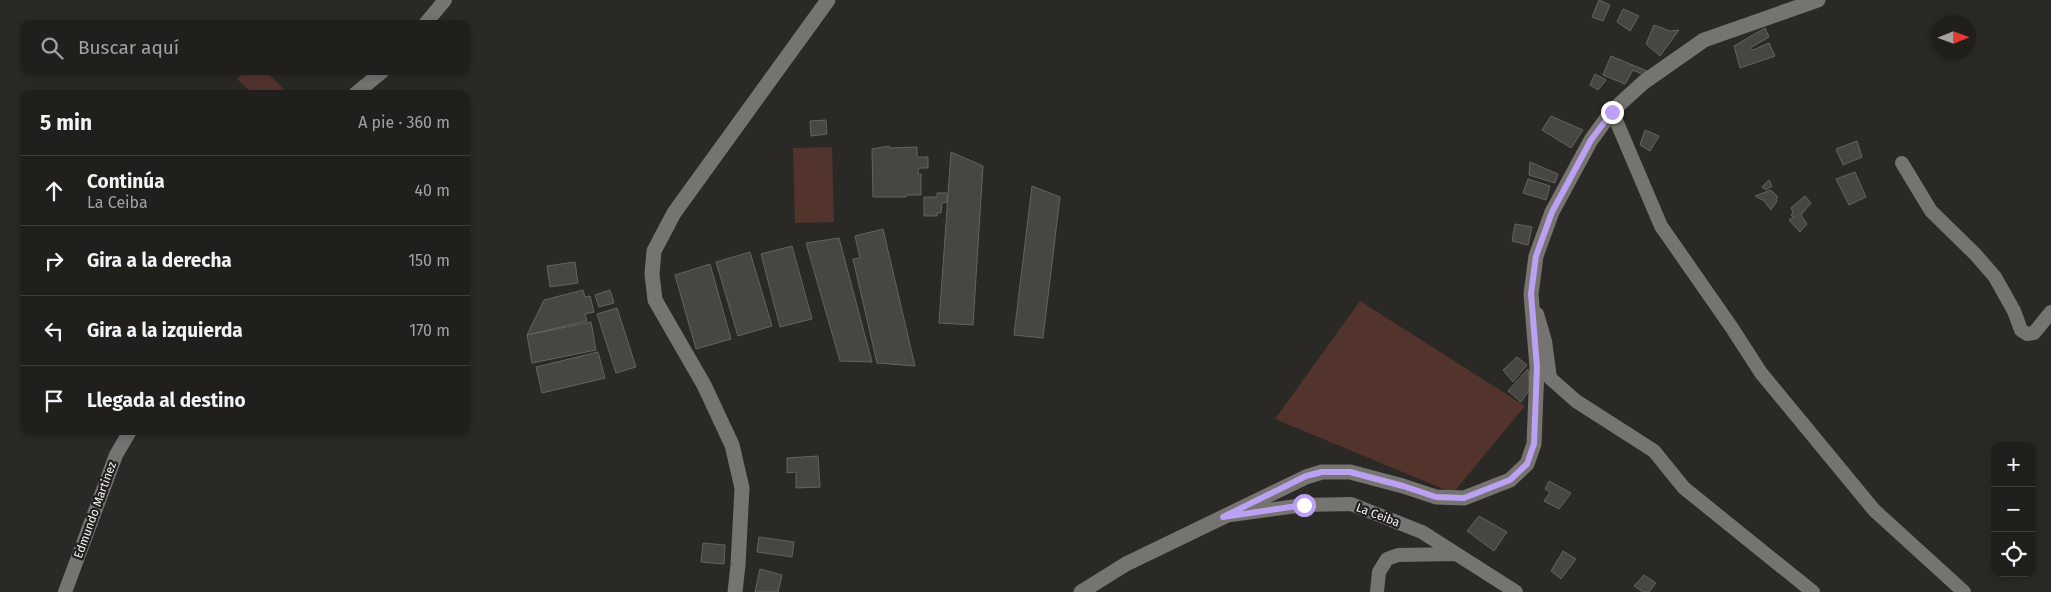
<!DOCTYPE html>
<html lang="es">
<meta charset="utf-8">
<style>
:root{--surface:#201f1c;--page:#2d2c29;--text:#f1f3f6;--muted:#a2a2a3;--line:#3d3d3b}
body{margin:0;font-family:"Fira Sans",sans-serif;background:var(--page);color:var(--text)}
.controls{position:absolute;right:15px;bottom:15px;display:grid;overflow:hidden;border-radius:10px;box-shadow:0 2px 8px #0003}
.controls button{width:45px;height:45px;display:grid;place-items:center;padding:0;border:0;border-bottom:1px solid var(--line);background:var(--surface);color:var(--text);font:25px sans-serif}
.compass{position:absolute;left:1931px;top:15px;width:45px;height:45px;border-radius:50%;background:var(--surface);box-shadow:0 2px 8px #0003;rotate:89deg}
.stop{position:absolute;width:15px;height:15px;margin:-11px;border:4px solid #bca0f2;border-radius:50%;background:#fff}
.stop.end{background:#bca0f2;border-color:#fff;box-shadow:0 1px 5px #0008}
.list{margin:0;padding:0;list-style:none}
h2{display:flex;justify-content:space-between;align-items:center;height:65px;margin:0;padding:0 20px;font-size:21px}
h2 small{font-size:16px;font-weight:400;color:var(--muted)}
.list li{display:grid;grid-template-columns:32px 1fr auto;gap:15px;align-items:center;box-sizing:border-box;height:70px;padding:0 20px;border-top:1px solid var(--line)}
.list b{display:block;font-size:19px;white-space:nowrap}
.list p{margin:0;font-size:16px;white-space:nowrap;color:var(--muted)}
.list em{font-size:16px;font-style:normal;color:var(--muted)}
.icon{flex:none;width:28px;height:28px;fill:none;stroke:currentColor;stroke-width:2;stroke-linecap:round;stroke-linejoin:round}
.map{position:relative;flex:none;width:2051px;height:592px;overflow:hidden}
.search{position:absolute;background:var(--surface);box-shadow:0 2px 8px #0003;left:20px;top:20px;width:450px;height:55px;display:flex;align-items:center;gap:12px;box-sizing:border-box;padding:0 18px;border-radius:10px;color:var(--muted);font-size:19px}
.panel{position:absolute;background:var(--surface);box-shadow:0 2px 8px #0003;left:20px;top:90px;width:450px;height:345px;border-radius:10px}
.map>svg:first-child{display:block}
</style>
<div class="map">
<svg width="2051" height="592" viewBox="0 0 2051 592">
<rect width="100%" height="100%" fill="#2b2926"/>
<path fill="#52342c" d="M245,71h21l22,23h-35l-16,-15z
M832,147l2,75 -39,1 -2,-75z
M1360,301l165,105 -72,87 -178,-74z"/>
<path fill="#474643" stroke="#64635f" d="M1599,0l11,5 -7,16 -11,-4z
M1623,9l16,7 -9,15 -13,-9z
M1654,25l16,6 9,-1 -19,26 -14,-12z
M1765,28l4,9 -19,11 3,2 16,-7 6,13 -35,12 -6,-22z
M1611,56l36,15 -3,4 -11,-5 -8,14 -22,-9z
M1595,74l11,6 -8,10 -8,-5z
M1551,116l32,14 -12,18 -29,-18z
M826,120l1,14 -16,2 -1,-15z
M1645,130l14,6 -9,15 -10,-6z
M1857,141l5,16 -19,8 -7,-16z
M889,146l1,2 27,-1v10h11v11h-9l-1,4v2h3v21h-15v2h-33l-1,-48z
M951,152l32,14 -10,159 -34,-2z
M1530,162l28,12 -3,9 -26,-8z
M1855,172l11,25 -17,8 -13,-26z
M1528,179l22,7 -4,14 -23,-7z
M1769,180l3,6 -6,4 -4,-3z
M1032,186l28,11 -17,141 -29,-3z
M1771,190l7,7 -2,2 1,2 -6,9 -7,-9 -9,-5z
M937,193h10v9l-5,1 -1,10h-4v3h-13v-19h13z
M1805,196l6,7 -10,12 6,9 -7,8 -11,-12 5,-3 -3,-2 2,-3 -2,-4z
M1515,224l17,3 -4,18 -16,-4z
M883,229l32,137 -38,-3 -24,-104 7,-1 -5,-22z
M839,238l33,124 -32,-1 -34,-118z
M792,246l20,73 -32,8 -19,-73z
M750,252l22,74 -34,10 -22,-74z
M575,262l3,21 -28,4 -3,-21z
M710,264l21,75 -35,10 -21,-74z
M583,290l2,7 5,-1 4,16 -9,2 2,7 -60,14 17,-35z
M610,290l4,13 -15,4 -4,-12z
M617,308l19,59 -20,6 -19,-59z
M591,322l5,28 -64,13 -5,-28z
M598,352l7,26 -63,15 -6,-26z
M1517,357l10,8 -14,17 -10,-12z
M1528,369l2,20 -9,13 -13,-11z
M818,456l2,31 -24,1v-16l-9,1v-15z
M1549,481l22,12 -12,16 -15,-8 6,-9 -5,-3z
M1479,516l28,16 -13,19 -27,-20z
M759,537l35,5 -2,15 -35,-5z
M703,543l22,2 -1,19 -23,-2z
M1563,551l13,8 -15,20 -10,-8z
M760,569l22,6 -4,17h-23z
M1644,575l12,8 -7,9h-6l-9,-6z"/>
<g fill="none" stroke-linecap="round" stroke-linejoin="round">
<path stroke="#767471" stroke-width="14" d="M425,24l20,-24
M355,94l28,-23
M1612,111l49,115 71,102 29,45 113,137 90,82
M1902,163l29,48 44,43 20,23 19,34 7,19 6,4 7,-1 17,-21
M1537,314l8,27 5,37 26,23 78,50 30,37 129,104
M1231,515l73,-10 47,-1 71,28 94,60
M65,592l51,-137 14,-24
M1377,592l2,-20 8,-13 11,-4 58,-1"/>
<path stroke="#767471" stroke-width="15" d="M735,592l3,-27 4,-77 -10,-43 -28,-60 -49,-85 -3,-26 2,-23 20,-38 154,-213
M1081,592l45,-28 180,-87 16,-5h28l53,14 33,11 28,1 46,-18 17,-16 7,-20 3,-77 -6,-73 5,-38 16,-44 39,-72 21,-29 32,-29 60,-42 114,-40"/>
</g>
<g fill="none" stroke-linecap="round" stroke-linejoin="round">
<path stroke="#bca0f2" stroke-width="6" d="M1304,505l-81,12 83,-41 16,-4h28l53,14 33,11 28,1 46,-18 17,-16 7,-20 3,-77 -6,-73 5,-38 16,-44 39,-72 21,-28"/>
</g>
<g text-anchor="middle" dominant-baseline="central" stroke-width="4.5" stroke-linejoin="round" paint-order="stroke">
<g font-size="12" fill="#f5f3f2" stroke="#211f1d">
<text transform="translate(95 510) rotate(-70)">Edmundo Martinez</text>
<text transform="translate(1378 515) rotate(21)">La Ceiba</text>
</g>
</g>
</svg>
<div class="controls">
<button>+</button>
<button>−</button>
<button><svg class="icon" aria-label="locate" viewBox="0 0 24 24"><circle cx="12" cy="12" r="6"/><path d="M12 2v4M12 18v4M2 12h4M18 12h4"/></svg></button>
</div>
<svg class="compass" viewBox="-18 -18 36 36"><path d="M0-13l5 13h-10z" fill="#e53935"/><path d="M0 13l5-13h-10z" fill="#a2a2a3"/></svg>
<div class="stop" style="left:1304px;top:505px"></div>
<div class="stop end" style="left:1612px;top:112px"></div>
<div class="search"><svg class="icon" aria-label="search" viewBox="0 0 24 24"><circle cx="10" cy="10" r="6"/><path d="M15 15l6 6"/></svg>Buscar aquí</div>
<section class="panel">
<h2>5 min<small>A pie · 360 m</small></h2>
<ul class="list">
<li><svg class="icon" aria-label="ahead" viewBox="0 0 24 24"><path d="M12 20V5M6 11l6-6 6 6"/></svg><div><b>Continúa</b><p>La Ceiba</p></div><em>40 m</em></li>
<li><svg class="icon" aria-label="right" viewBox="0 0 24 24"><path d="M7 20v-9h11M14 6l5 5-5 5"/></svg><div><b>Gira a la derecha</b></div><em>150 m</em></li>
<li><svg class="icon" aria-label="left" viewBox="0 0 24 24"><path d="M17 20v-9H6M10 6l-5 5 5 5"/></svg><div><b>Gira a la izquierda</b></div><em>170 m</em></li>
<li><svg class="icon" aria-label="arrive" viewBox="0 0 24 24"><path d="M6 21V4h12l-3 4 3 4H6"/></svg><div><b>Llegada al destino</b></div></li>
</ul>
</section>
</div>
